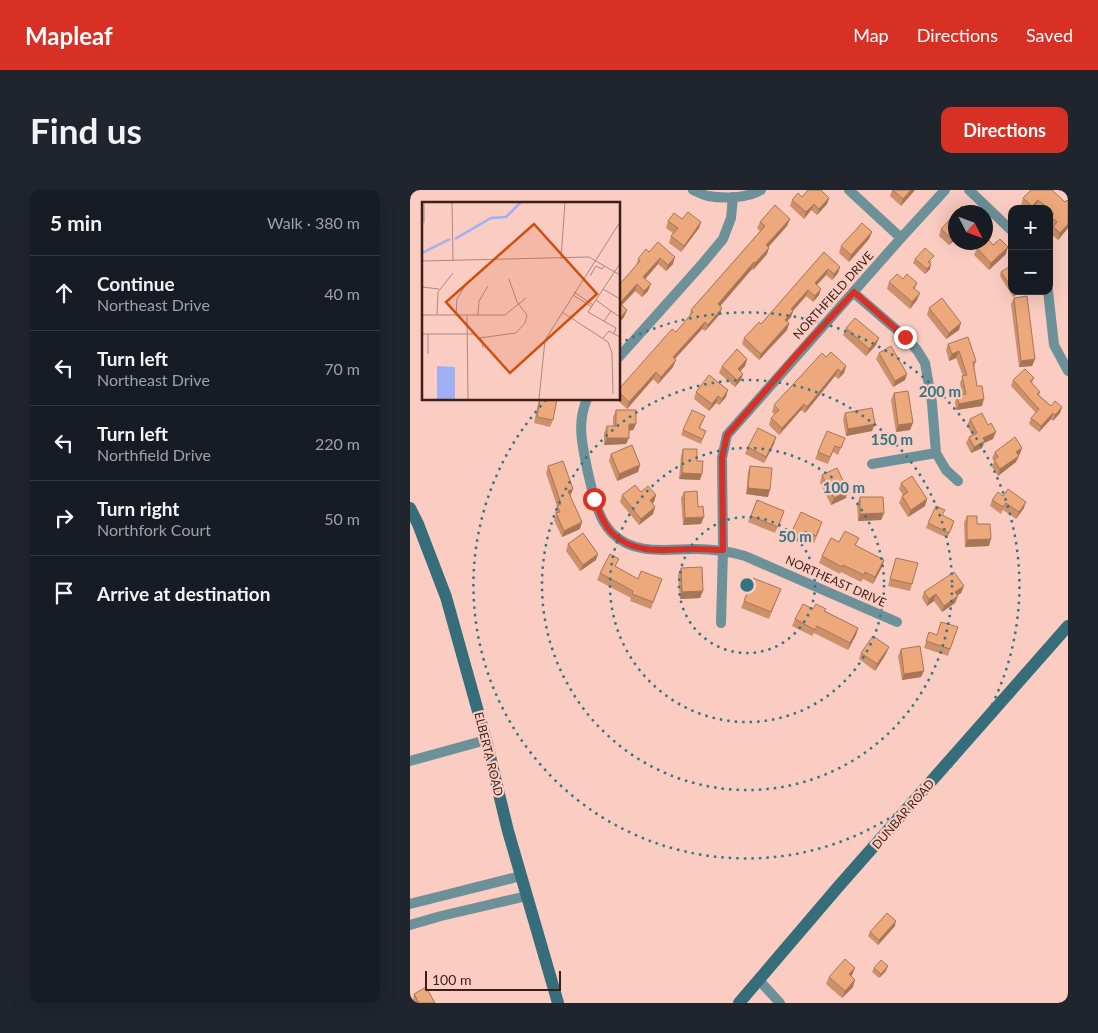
<!DOCTYPE html>
<meta charset="utf-8">
<style>
:root{--surface:#171b24;--page:#20242c;--text:#f1f3f6;--muted:#9ea1a6;--line:#363941;--accent:#d93025}
body{margin:0;font-family:Lato,sans-serif;background:var(--page);color:var(--text)}
.controls{position:absolute;right:15px;top:15px;display:grid;overflow:hidden;border-radius:10px;box-shadow:0 5px 20px #0002}
.controls button{width:45px;height:45px;display:grid;place-items:center;padding:0;border:0;border-bottom:1px solid var(--line);background:var(--surface);color:var(--text);font:25px sans-serif}
.compass{position:absolute;left:538px;top:15px;width:45px;height:45px;border-radius:50%;background:var(--surface);box-shadow:0 5px 20px #0002;rotate:132deg}
.scale{position:absolute;left:15px;bottom:12px;width:136px;box-sizing:border-box;padding-left:5px;border:2px solid #3b1f19;border-top:0;font-size:14px;line-height:18px;white-space:nowrap;color:#3b1f19;-webkit-text-stroke:4px #fbccc1;paint-order:stroke}
.stop{position:absolute;width:15px;height:15px;margin:-11px;border:4px solid #d93025;border-radius:50%;background:#fff}
.stop.end{background:#d93025;border-color:#fff;box-shadow:0 1px 5px #0008}
.list{margin:0;padding:0;list-style:none}
h2{display:flex;justify-content:space-between;align-items:center;height:65px;margin:0;padding:0 20px;font-size:21px}
h2 small{font-size:16px;font-weight:400;color:var(--muted)}
.list li{display:grid;grid-template-columns:32px 1fr auto;gap:15px;align-items:center;box-sizing:border-box;height:75px;padding:0 20px;border-top:1px solid var(--line)}
.list b{display:block;font-size:19px;white-space:nowrap}
.list p{margin:0;font-size:16px;white-space:nowrap;color:var(--muted)}
.list em{font-size:16px;font-style:normal;color:var(--muted)}
.icon{flex:none;width:28px;height:28px;fill:none;stroke:currentColor;stroke-width:2;stroke-linecap:round;stroke-linejoin:round}
.map{position:relative;flex:none;width:658px;height:813px;overflow:hidden;border-radius:10px}
header{display:flex;align-items:center;gap:30px;box-sizing:border-box;height:70px;padding:0 25px;background:var(--accent);color:#fff}
header strong{font-size:24px}
nav{display:flex;gap:28px;margin-inline-start:auto;font-size:18px}
.intro{display:flex;align-items:center;justify-content:space-between;box-sizing:border-box;height:120px;padding:0 30px}
h1{margin:0;font-size:35px}
.button{padding:12px 22px;border-radius:10px;background:var(--accent);color:#fff;font-size:18px;font-weight:700}
main{display:flex;gap:30px;padding:0 30px}
aside{flex:1;background:var(--surface);border-radius:10px;box-shadow:0 5px 20px #0002}
.map>svg:first-child{display:block}
</style>
<header>
<strong>Mapleaf</strong>
<nav><a>Map</a><a>Directions</a><a>Saved</a></nav>
</header>
<div class="intro"><h1>Find us</h1><a class="button">Directions</a></div>
<main>
<aside>
<h2>5 min<small>Walk · 380 m</small></h2>
<ul class="list">
<li><svg class="icon" aria-label="ahead" viewBox="0 0 24 24"><path d="M12 20V5M6 11l6-6 6 6"/></svg><div><b>Continue</b><p>Northeast Drive</p></div><em>40 m</em></li>
<li><svg class="icon" aria-label="left" viewBox="0 0 24 24"><path d="M17 20v-9H6M10 6l-5 5 5 5"/></svg><div><b>Turn left</b><p>Northeast Drive</p></div><em>70 m</em></li>
<li><svg class="icon" aria-label="left" viewBox="0 0 24 24"><path d="M17 20v-9H6M10 6l-5 5 5 5"/></svg><div><b>Turn left</b><p>Northfield Drive</p></div><em>220 m</em></li>
<li><svg class="icon" aria-label="right" viewBox="0 0 24 24"><path d="M7 20v-9h11M14 6l5 5-5 5"/></svg><div><b>Turn right</b><p>Northfork Court</p></div><em>50 m</em></li>
<li><svg class="icon" aria-label="arrive" viewBox="0 0 24 24"><path d="M6 21V4h12l-3 4 3 4H6"/></svg><div><b>Arrive at destination</b></div></li>
</ul>
</aside>
<div class="map">
<svg width="658" height="813" viewBox="0 0 658 813">
<rect width="100%" height="100%" fill="#fbccc1"/>
<g fill="none" stroke-linecap="round" stroke-linejoin="round">
<path stroke="#6d9199" stroke-width="10" d="M283,0c5,2 10,5 15,6 16,3 40,2 53,-6
M439,0l52,48
M559,0l43,41
M638,101l6,54 14,26
M444,103l51,44 12,13 8,13 7,40 4,50 10,17 12,11
M209,167l84,-94 20,-24 8,-21 2,-21
M177,209c-11,25 -4,49 1,74 5,20 9,45 24,60 23,23 55,16 84,16 17,0 32,2 49,7l152,66
M462,274l64,-11
M311,433l2,-73 -1,-92 5,-23 174,-197 44,-48
M0,571l76,-21
M0,714l111,-28
M0,735l31,-9 86,-20
M349,790l21,23"/>
<path stroke="#356e7a" stroke-width="12" d="M0,318l8,16 28,73 40,143 22,91 50,172
M329,813l99,-116 230,-261"/>
</g>
<path fill="#cc906b" d="M482,0h23l-14,16 -11,-10z
M392,7l27,1 -2,6 -10,11 -6,-5 -7,9 -14,-13 2,-6z
M613,8l42,4 3,-1v27l-10,12 -8,-7 2,-6 -3,-3 2,-4 -2,-2v-9h-11l-2,-3 -2,3h-9l-4,-4z
M546,23v26l-7,6 -10,-9 2,-7z
M380,29l-3,7 -19,21 -1,7 -14,16 -1,-1 -32,37v8l-15,17 -3,-2 -27,30 -2,8 -15,17 -5,-5 -26,30 -11,-10h3v-10l57,-57 13,-15 2,-7 69,-79 -3,-3 3,-6z
M258,31l33,1 -2,6 -18,24 -12,-9 2,-7 2,-3 -7,-5z
M462,42l-3,7 -20,23 -10,-9 2,-7z
M583,55l13,9 -17,16 -15,-15 3,-7z
M239,62l24,12 -7,7 -8,-7 -13,15 3,12 -6,6 -7,-6 -13,14 5,5 -3,7 -5,6v-38l17,-19 2,-7z
M414,62l16,15 -2,6 -6,7 -6,-5 -9,10 2,10 -6,7 -7,-6 -13,15 -2,6 -4,4 2,2 -2,7 -28,30 -17,-16 2,-6 17,-14z
M505,69l17,2 -2,2v6l-5,5 -12,-11z
M602,75v26h9l-8,6 -13,-21 1,-4z
M493,89l14,4 -2,6 2,11 -7,9 -23,-20 2,-7z
M604,108l21,61 -3,7 -13,1 -8,-63z
M519,118l30,22 -13,9 -19,-24z
M436,138l30,17 -10,11 -23,-21z
M538,154l28,17 -2,7 3,18 5,20 -26,4 -1,-8 2,-6 5,-1 -2,-12 3,-7 -7,-18 -7,3 -3,-11z
M469,163l26,27 -12,7 -17,-28z
M416,167l20,9 -2,7 -6,6 -3,-3 -30,37 -4,-3 -22,25 -10,-10 2,-7 4,-3 -3,-3 2,-7z
M337,169l-2,7 -5,5 1,9 -6,7 -16,-14 3,-7z
M624,188l-2,5 8,9 -1,3 12,11 11,1 -2,6 -7,8 -2,-2 -12,13 -10,-8 2,-6 5,-5 -25,-27 2,-6z
M286,202l30,5 -7,8 -3,-2 -7,8 -15,-12z
M484,203l16,37 -14,2 -5,-32z
M129,209h18l-4,21 -3,7 -16,-4z
M206,220l20,14 -3,6 -4,1 -3,13 -22,1v-12l3,-7h6v-9z
M435,223l27,18 -26,5 -3,-16z
M295,226l-5,12 6,3 -5,13 -20,-9 2,-5z
M560,229l23,20 -9,4 -2,5 -11,5 -5,-10 3,-6 3,-2 -5,-10z
M366,247l-2,7 -10,19 -19,-9 3,-7z
M435,248l-7,17 -5,-3 -5,12 -13,-5 3,-7z
M612,258l-6,14 -18,14 -6,-9 2,-6 -2,-3 3,-6z
M273,259l14,12 3,19 -21,-1 2,-23z
M201,264l29,11 -2,7 -21,9 -8,-20z
M138,276l25,23 -3,7 10,33 -18,8 -8,-17 2,-5 -1,-2 2,-7 -11,-33z
M340,276l18,31 -22,-3 2,-22z
M412,285l24,23 -15,7 -11,-23z
M491,293l26,16 -2,7 -17,11 -9,-14 3,-7 1,-1 -4,-6z
M231,302l15,3 -2,7 -2,1 3,4 -2,7 -14,11 -19,-23 2,-7z
M274,302l17,32 -18,1 -2,-27z
M450,307l24,16 -3,7 -23,1 -1,-17z
M347,310l27,11 -9,22 -27,-11z
M582,310l32,8 -8,11 -13,-9 -2,4 -11,-8z
M557,326l10,8 12,22 -24,1 -1,-24z
M518,333l25,3 -6,12 -21,-10z
M410,339l-6,14 -12,-6 -2,6 -10,-5 2,-7z
M429,352l17,4 28,14 -2,7 -9,17 -10,-5 -2,3 -20,-10 -1,2 -21,-11 3,-7z
M158,354l28,16 -16,11 -14,-20z
M486,368l16,26 -2,7 -22,-5z
M206,377l22,12h24l-11,30 -21,-8 1,-3 -34,-18 3,-7z
M271,378l19,30 -20,1 -2,-24z
M343,388l28,11 -12,30 -28,-11z
M554,396l-3,7 -4,3 -2,7 -13,9 -8,-11 -7,5 -5,-8 2,-6z
M403,419l12,2 33,17 -2,7 -8,15 -34,-17 -2,3 -20,-10 3,-7z
M548,437l-10,29 -24,-8 5,-16 8,3z
M491,459l20,28 -19,3 -4,-24z
M451,463l25,1 -11,17 -16,-12z
M485,736l-17,19 -10,-9 2,-4z
M464,778l12,3 -7,7 -7,-6z
M442,785l-1,1 2,11 -11,11 -16,-14 3,-7z
M4,804l21,9h-20l-2,-4z"/>
<path fill="#a67657" d="M501,0h4l-14,16 2,-7z
M419,8l-2,6 -10,11 2,-6z
M628,10l-2,6 -2,3h-3l1,-3z
M404,14l-3,6 -7,9 2,-7z
M380,29l-3,7 -23,26 2,-7z
M291,32l-2,6 -18,24 3,-6z
M658,34v4l-10,12 2,-7z
M462,42l-3,7 -20,23 2,-7z
M546,45v4l-7,6 3,-6z
M598,57l-2,7 -17,16 2,-7z
M359,58l-2,6 -14,16 2,-7z
M265,67l-2,7 -7,7 2,-6z
M250,68l-2,6 -17,20 2,-7z
M344,72l-2,7 -36,42 2,-7z
M521,74l-1,5 -5,5 2,-5z
M430,77l-2,6 -6,7 2,-6z
M418,79l-2,6 -13,14 2,-6z
M227,94l-2,7 -16,17 1,-5z
M241,94l-3,7 -6,6 2,-6z
M411,99l-2,6 -6,7 2,-6z
M398,100l-2,6 -17,19 2,-6z
M606,101h5l-8,6 2,-5z
M510,103l-3,7 -7,9 2,-7z
M312,118l-2,6 -15,17 3,-6z
M217,120l-3,7 -5,6 1,-5z
M383,121l-2,6 -8,9 2,-6z
M295,132l-3,7 -32,35 3,-7z
M379,133l-2,7 -28,30 2,-6z
M551,133l-2,7 -13,9 3,-6z
M469,148l-3,7 -10,11 3,-7z
M549,161l-3,7 -7,3 3,-7z
M337,169l-2,7 -9,10 2,-7z
M625,169l-3,7 -13,1 2,-6z
M266,170l-3,7 -15,17 3,-7z
M436,176l-2,7 -6,6 3,-7z
M428,179l-3,7 -30,37 2,-6z
M246,182l-3,7 -26,30 2,-7z
M333,184l-2,6 -6,7 2,-7z
M497,184l-2,6 -12,7 2,-6z
M318,200l-2,7 -7,8 3,-6z
M308,206l-2,7 -7,8 3,-7z
M574,209l-2,7 -26,4 3,-6z
M394,214l-3,6 -22,25 3,-7z
M652,217l-2,6 -7,8 2,-6z
M643,223l-2,6 -12,13 2,-6z
M503,233l-3,7 -14,2 2,-7z
M219,234h7l-3,6 -7,1z
M465,234l-3,7 -26,5 2,-7z
M586,242l-3,7 -9,4 -2,5 -11,5 3,-6 9,-9z
M366,247l-2,7 -10,19 2,-6z
M197,248h22l-3,6 -22,1z
M612,258l-2,6 -6,5 2,-7z
M609,266l-3,6 -18,14 2,-7z
M230,275l-2,7 -21,9 2,-7z
M272,283l20,1 -2,6 -21,-1z
M338,298l22,2 -2,7 -22,-3z
M163,299l-3,7 -5,1 3,-6z
M438,301l-2,7 -15,7 3,-7z
M246,305l-2,7 -7,5 3,-7z
M517,309l-2,7 -17,11 3,-7z
M616,312l-2,6 -8,11 3,-7z
M245,317l-2,7 -14,11 2,-6z
M474,323l-3,7 -23,1 2,-7z
M294,327l-3,7 -18,1 2,-7z
M172,332l-2,7 -18,8 2,-6z
M581,349l-2,7 -24,1 2,-7z
M188,364l-2,6 -16,11 3,-6z
M474,370l-2,7 -9,17 2,-7z
M554,396l-3,7 -9,6 3,-7z
M293,401l-3,7 -20,1 2,-7z
M526,404l-2,7 -7,5 2,-7z
M548,406l-3,7 -13,9 2,-6z
M448,438l-2,7 -8,15 2,-7z
M479,457l-3,7 -11,17 2,-7z
M514,481l-3,6 -19,3 2,-6z
M486,731l-1,5 -17,19 1,-5z
M478,776l-2,5 -7,7 2,-4z
M445,778l-3,7 -5,6 2,-7z
M445,790l-2,7 -11,11 3,-7z"/>
<path fill="#eda87c" stroke="#a67657" d="M398,0h13l8,8 -10,11 -5,-5 -8,8 -14,-12 6,-7 4,4z
M483,0h18l-8,9z
M621,0h21l13,12 2,-2 1,1v23l-8,9 -7,-6 4,-5 -6,-5 3,-3 -5,-5 -11,-9 -6,6 -9,-8z
M365,15l15,14 -24,26 3,3 -14,15 -1,-1 -36,42 4,4 -14,17 -3,-3 -32,35 3,3 -15,17 -5,-5 -27,30 -10,-10v-3l53,-60 4,3 17,-20 -2,-2 74,-84 -5,-4z
M552,16l7,6h-13z
M278,22l13,10 -17,24 -13,-10 7,-8 -10,-7 6,-8 8,6z
M546,23v22l-4,4 -11,-10z
M452,33l10,9 -21,23 -10,-9z
M577,48l6,7 7,-6 8,8 -17,16 -14,-15 5,-6h4v-2z
M248,52l17,15 -7,8 -8,-7 -17,19 8,7 -7,7 -7,-7 -17,19 7,7 -7,8 -1,-2v-26l1,-1 -1,-1v-3l21,-24 -2,-2 8,-10 3,3z
M515,58l9,8 -6,6 3,2 -4,5 -12,-10z
M414,62l16,15 -6,7 -6,-5 -13,14 6,6 -6,7 -7,-6 -17,19 2,2 -8,9 4,3 -28,31 -17,-16 15,-16 2,2z
M602,75v23l-11,-16z
M487,84l6,5 4,-5 10,9 -4,5 7,5 -8,9 -23,-20z
M617,106l8,63 -14,2 -7,-63z
M532,108l19,25 -12,10 -20,-25z
M445,128l24,20 -10,11 -23,-21z
M558,147l8,24 -3,1 4,24h5l2,13 -25,5 -2,-8 9,-2 -4,-18 5,-1 -8,-24 -7,3 -4,-10z
M481,156l16,28 -12,7 -16,-28z
M327,159l10,10 -9,10 5,5 -6,6 -15,-14z
M421,162l15,14 -5,6 -3,-3 -31,38 -3,-3 -22,24 -11,-10 8,-8 -5,-5 48,-52 4,4z
M615,179l9,9 -4,3 10,11 -3,2 14,12 4,-5 7,6 -7,8 -2,-2 -12,13 -10,-8 8,-9 -26,-29z
M299,185l19,15 -6,9 -4,-3 -6,8 -16,-12z
M498,201l5,32 -15,2 -4,-32z
M130,209h17l-4,21 -16,-3z
M462,218l3,16 -27,5 -3,-16z
M206,220h20v14h-7v14h-22v-12h9z
M282,220l13,6 -6,12 7,3 -4,8 -19,-9z
M572,223l6,12 3,-2 5,9 -13,6 2,3 -11,6 -5,-10 8,-4 -7,-14z
M348,238l18,9 -10,20 -18,-10z
M417,241l18,7 -4,10 -6,-2 -5,11 -12,-5z
M605,247l7,11 -6,4 3,4 -19,13 -6,-9 4,-3 -3,-5z
M222,255l8,20 -21,9 -8,-20z
M273,259h14v12h6l-1,13 -20,-1z
M153,271l10,28 -5,2 14,31 -18,9 -8,-18 4,-1 -3,-6 4,-2 -13,-38z
M340,276l22,2 -2,22 -22,-2z
M427,278l11,23 -14,7 -12,-23z
M502,286l15,23 -16,11 -9,-14 6,-4 -7,-9z
M225,295l6,7 7,-6 8,9 -6,5 5,7 -14,12 -19,-24z
M598,299l18,13 -7,10 -13,-9 -3,4 -11,-7 6,-8 5,4z
M287,301l1,16 5,-1 1,11 -19,1 -1,-26z
M450,307h23l1,16 -24,1z
M347,310l27,11 -6,16 -27,-11z
M526,316l9,4 -3,5 12,6 -5,12 -21,-10z
M391,322l21,10 -6,14 -11,-5 -3,5 -10,-5z
M557,326h10v8h13l1,15 -24,1z
M435,341l14,7 -4,7 29,15 -9,17 -10,-5 -1,3 -21,-10 -1,2 -20,-11 9,-18 8,4z
M173,343l15,21 -15,11 -15,-21z
M200,364l9,5 -4,7 23,13 3,-8 21,8 -9,23 -21,-8 1,-3 -33,-18z
M486,368l22,5 -6,21 -22,-5z
M292,377l1,24 -21,1 -1,-24z
M544,382l10,14 -9,6 3,4 -14,10 -8,-12 -7,5 -5,-7z
M343,388l28,11 -10,23 -27,-11z
M393,414l10,5 3,-5 10,5 -2,2 34,17 -8,15 -33,-17 -2,4 -20,-11z
M531,432l17,5 -8,22 -24,-8 3,-9 8,3z
M463,446l16,11 -12,17 -16,-11z
M510,456l4,25 -20,3 -3,-25z
M477,723l9,8 -17,19 -9,-8z
M435,769l10,9 -6,6 6,6 -10,11 -16,-14z
M471,770l7,6 -7,8 -7,-6z
M16,797l9,16h-16l-5,-9z"/>
<g fill="none" stroke-linecap="round" stroke-linejoin="round">
<path stroke="#d93025" stroke-width="6" d="M184,309c5,12 9,25 18,34 23,23 56,16 84,16 9,0 18,1 27,1l-1,-92 5,-23 72,-83 55,-60 51,45"/>
</g>
<g fill="none" stroke="#317684" stroke-width="2.5" stroke-dasharray="2.5 5">
<circle cx="337" cy="395" r="68"/>
<circle cx="337" cy="395" r="137"/>
<circle cx="337" cy="395" r="205"/>
<path d="M209 154A273 273 0 1 1 137 209"/>
</g>
<g text-anchor="middle" dominant-baseline="central" stroke-width="4.5" stroke-linejoin="round" paint-order="stroke">
<g font-size="12" fill="#3b1f19" stroke="#fbccc1">
<text transform="translate(423 105) rotate(-48)">NORTHFIELD DRIVE</text>
<text transform="translate(426 391) rotate(24)">NORTHEAST DRIVE</text>
<text transform="translate(79 564) rotate(76)">ELBERTA ROAD</text>
<text transform="translate(493 624) rotate(-49)">DUNBAR ROAD</text>
</g>
</g>
<g transform="translate(12 12)">
<rect width="198" height="198" fill="#fbccc1"/>
<path d="M15,164l18,1v32h-18z" fill="#9eaff4"/>
<path fill="none" stroke="#9eaff4" stroke-width="2.5" d="M33,37l36,-21 15,-1 15,-15M0,51l28,-14"/>
<path fill="none" stroke="#ae877e" stroke-width="1" d="M2,0v21M30,0l1,58M139,57l4,-57M0,59l167,-4 31,18M168,74l6,-10 6,3 2,-3M0,85l17,2M181,87l17,10M152,90l19,13M151,93l19,12M174,98l15,11M140,110l46,30 4,11 1,41M0,113h83l21,-17M15,113l1,-23 15,-19M34,113l1,-16 9,-15M56,113l1,-14 9,-15M45,114l1,83M182,119l7,-10 9,6M192,131l2,-5 -28,-16 31,-47M0,132h52l8,6 1,8M6,132v20M57,136l37,-5 9,-10 2,-8 -10,-13 -8,-23M181,136l6,-7 11,6M117,197l6,-59 75,-118"/>
<path fill="#ce500e" fill-opacity="0.15" stroke="#ce500e" stroke-width="2.5" d="M112,22l63,70 -87,79 -64,-71z"/>
<rect width="198" height="198" fill="none" stroke="#3b1f19" stroke-width="2.5"/>
</g>
<circle cx="337" cy="395" r="8" fill="#317684" stroke="#fbccc1" stroke-width="2.5"/>
<g font-size="15" text-anchor="middle" font-weight="bold" fill="#317684" stroke="#fbccc1" stroke-width="4.5" stroke-linejoin="round" paint-order="stroke">
<text x="530" y="207">200 m</text>
<text x="482" y="255">150 m</text>
<text x="434" y="303">100 m</text>
<text x="385" y="352">50 m</text>
</g>
</svg>
<div class="controls">
<button>+</button>
<button>−</button>
</div>
<svg class="compass" viewBox="-18 -18 36 36"><path d="M0-13l5 13h-10z" fill="#e53935"/><path d="M0 13l5-13h-10z" fill="#9ea1a6"/></svg>
<div class="scale">100 m</div>
<div class="stop" style="left:184px;top:309px"></div>
<div class="stop end" style="left:495px;top:147px"></div>
</div>
</main>
